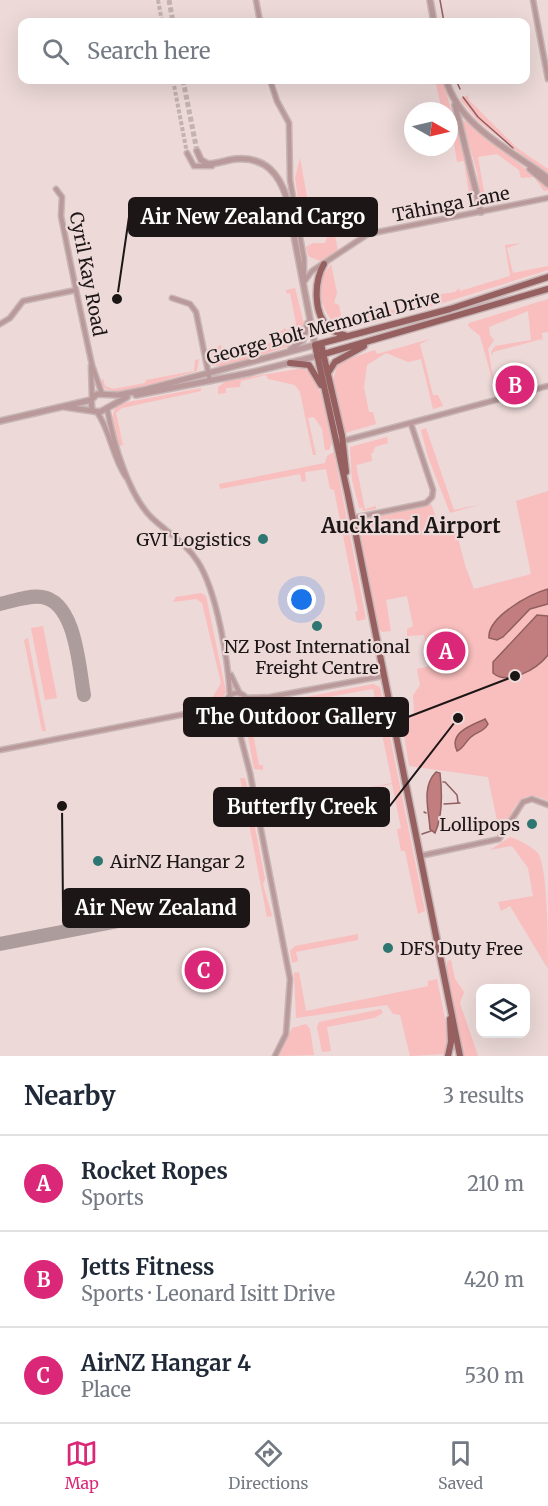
<!DOCTYPE html>
<meta charset="utf-8">
<style>
:root{--surface:#fff;--page:#f2f2f3;--text:#1f2937;--muted:#747a83;--line:#e0e1e3;--accent:#db2777}
body{margin:0;font-family:Merriweather,serif;background:var(--page);color:var(--text)}
.controls{position:absolute;right:18px;bottom:18px;display:grid;overflow:hidden;border-radius:12px;box-shadow:0 6px 24px #0002}
.controls button{width:54px;height:54px;display:grid;place-items:center;padding:0;border:0;border-bottom:2px solid var(--line);background:var(--surface);color:var(--text);font:30px sans-serif}
.compass{position:absolute;left:404px;top:102px;width:54px;height:54px;border-radius:50%;background:var(--surface);box-shadow:0 6px 24px #0002;rotate:98deg}
.you{position:absolute;left:302px;top:600px;width:21px;height:21px;margin:-15px;border:4px solid #fff;border-radius:50%;background:#1a73e8;box-shadow:0 0 0 9px #1a73e833}
.badge{display:grid;place-items:center;width:39px;height:39px;border-radius:50%;background:var(--accent);color:#fff;font-size:20px;font-weight:700}
.pin{position:absolute;translate:-50% -50%;border:3px solid #fff;box-shadow:0 2px 6px #0006}
.list{margin:0;padding:0;list-style:none}
h2{display:flex;justify-content:space-between;align-items:center;height:78px;margin:0;padding:0 24px;font-size:26px}
h2 small{font-size:20px;font-weight:400;color:var(--muted)}
.list li{display:grid;grid-template-columns:39px 1fr auto;gap:18px;align-items:center;box-sizing:border-box;height:96px;padding:0 24px;border-top:2px solid var(--line)}
.list b{display:block;font-size:22px;white-space:nowrap}
.list p{margin:0;font-size:20px;white-space:nowrap;color:var(--muted)}
.list em{font-size:20px;font-style:normal;color:var(--muted)}
.icon{flex:none;width:33px;height:33px;fill:none;stroke:currentColor;stroke-width:2;stroke-linecap:round;stroke-linejoin:round}
.map{position:relative;flex:none;width:548px;height:1056px;overflow:hidden}
.search{position:absolute;background:var(--surface);box-shadow:0 6px 24px #0002;left:18px;right:18px;top:18px;height:66px;display:flex;align-items:center;gap:15px;box-sizing:border-box;padding:0 21px;border-radius:12px;color:var(--muted);font-size:22px}
.sheet{height:366px;background:var(--surface)}
nav{display:flex;justify-content:space-around;align-items:center;box-sizing:border-box;height:84px;border-top:2px solid var(--line);background:var(--surface);font-size:16px;color:var(--muted)}
nav a{display:grid;justify-items:center;gap:3px}
nav .on{color:var(--accent)}
.map>svg:first-child{display:block}
</style>
<div class="map">
<svg width="548" height="1056" viewBox="0 0 548 1056">
<rect width="100%" height="100%" fill="#ecd9d8"/>
<path fill="#f9bebe" d="M435,80h8l34,125 -6,3 -7,-47 -7,1 -8,-51h-7z
M468,95l1,5 48,48 31,21v6l-70,-54 -18,-22z
M461,118l87,68v4l-4,1 -10,-14 -13,1 -2,-8 -22,-16 -19,3 8,46 -5,1 -4,-32z
M300,158l9,50 4,3v10l4,4 8,-1 3,-5 -1,-8 3,-2 8,42 -18,10 -12,-5 -2,-9 7,-4h12l3,-8 -7,-5 -5,4 -4,-9 -6,1 -4,-2 -7,-46z
M521,243l-14,5 6,25 35,-7v4l-128,40 -8,-1 -65,20c-19,-3 -30,-30 -26,-48 2,-7 6,-11 10,-17l6,29 -3,10 5,2 3,15 80,-16 3,2 5,-10 25,-4 4,-4 1,3 50,-15 -5,-31z
M295,288l10,40 -9,16 -73,23 -11,-2 -4,-14 13,-6 2,9 47,-11v-4l15,-11 1,2 8,-2 2,-5 -6,-30 -3,1 -1,-4z
M548,299v33l-6,1 1,9 -1,-3 -49,13 -1,4 -1,-4 4,-6 36,-6 -3,-29 -39,16 1,8 4,5 -6,9 8,44 -16,-57 -12,-10 1,-3z
M430,339l-10,5 13,51h5l5,11 -10,3 -12,-50 -13,3 -22,-9 -19,12 -3,22 5,25h4l3,12 -31,9 -12,-54 6,-17 36,-12 2,4z
M199,359l-2,12 -39,11 40,-10 -6,3 -75,17 -12,-3 -4,-6 2,-5 2,8 8,3 32,-6 1,-3 48,-9 1,-11z
M304,368c20,14 22,53 28,75l-3,7h-4l-3,-21 -8,-12 -6,1 8,37h-3l-13,-63 -5,-7 -27,-6 -2,-4 -25,6 -1,6 -14,1v5l-8,1v-7l8,-6z
M201,388v3l-79,17 -6,5 7,32 -3,1c-5,-14 -13,-29 -2,-42z
M426,428l28,82 28,-6 -32,9 -22,-56 -7,-27z
M387,437l1,6 -13,4 -2,6h-2l1,8 -16,4 9,44 11,-3v3l-13,2 -1,-4 -2,2 -1,-2 -7,-27 -2,-33z
M334,452l32,167 -9,2 -2,-9 3,-1 -24,-121 -4,-1 -4,-20 -21,3 1,9 -4,1 -2,-8 -80,15 -1,-5 106,-21 2,-7z
M548,491v310c-31,-17 -35,13 -48,34l-12,-58 -79,-11 -7,-44 12,-9 -1,-18 7,-10 -3,-16 13,-3 -6,-31 -17,1v-7l6,-3 -6,-30 -21,4 5,31 -9,1 -4,-4 -20,-108 73,-16c6,14 8,32 26,30l8,31 9,24 57,-15 -15,-73z
M201,593l5,3 20,96 -4,7 -36,9 -5,-4 31,-6 9,-15 -19,-80 -6,-4 -23,3 3,-5z
M43,626l14,72 -12,2 -14,-72z
M28,638l18,93h-4l-18,-91z
M373,684l7,3 45,224 -7,3 -13,-63h-4l-4,-22 4,-1 -9,-44 -123,23 123,-24 -19,-94 -112,20 -10,14 8,42h4v5l-9,-1 -9,-49 5,-12z
M240,778h5l1,3 19,98 -2,5 9,32 -5,1z
M510,837c9,3 21,9 28,16 10,16 10,92 10,116l-38,-63 -9,5 -3,-9 35,-6 -5,-28 -16,-22 -22,4z
M358,934v6l-62,12 2,9 -6,2 -2,-12 5,-5z
M451,960l4,19 9,13 -4,11 18,53h-16l-15,-84v-11z
M299,972l7,39 118,-24 4,-1v-5l9,-2 12,59 -3,16 -36,2 -10,-41 -7,-1 -6,-9 -91,13 -2,-45z
M381,1009l2,4 -9,5 -47,9 4,24 -9,1 -5,-25 2,-5z
M306,1024l4,5 4,26 -35,1 13,-28z"/>
<path fill="#c27e7e" stroke="#905f5f" stroke-width="1.5" d="M548,589v15l-18,5 -27,28 -6,3 -8,-2c-2,-21 41,-44 59,-49z
M537,615l11,1v39c-11,14 -40,31 -55,18v-11z
M485,719l3,5c-4,8 -10,7 -17,13 -6,5 -7,11 -14,14 -9,-19 16,-26 28,-32z
M436,772l4,1c2,18 3,43 -5,60l-5,-4c-1,-19 -9,-42 6,-57z"/>
<g fill="none" stroke-linecap="round" stroke-linejoin="round">
<path stroke="#905f5f" stroke-width="1.5" d="M440,0l4,22
M456,80l4,9
M463,97l15,20 35,31
M443,782h1
M445,782l12,13 1,7
M444,804l16,-1
M424,812l2,1
M422,834l9,-3"/>
<path stroke="#ac9c9c" stroke-width="14" d="M0,604c13,-3 29,-9 42,-7 34,5 37,71 42,98
M0,944l150,-29"/>
<path stroke="#c2b2b1" stroke-width="4" stroke-dasharray="4 2" stroke-linecap="butt" d="M158,0l4,22
M173,80l14,73"/>
<path stroke="#c2b2b1" stroke-width="5" stroke-dasharray="5 2.5" stroke-linecap="butt" d="M169,0l4,22
M183,80l14,71"/>
<defs>
<path id="minor" d="M256,0l4,22
M533,0l15,79
M270,80l7,21 12,22 1,57 14,79v21
M187,153l7,13h18
M56,189l6,8 -1,19 15,74 16,75 10,29
M304,282l8,-11 56,-37 180,-36
M172,298l18,6 6,8 14,69
M0,324l10,-6 13,-17 53,-11
M91,366l1,31
M107,408c6,33 21,87 45,110 16,15 34,25 46,44 19,30 30,98 32,133
M97,412c14,20 15,45 29,65
M343,441l205,-55
M353,518l73,-15 6,-6 1,-7 -22,-66
M231,675l9,19
M226 704a11 11 0 1 1 22 0a11 11 0 1 1-22 0Z
M245,698l25,-1 113,-21
M247,707l20,-8
M210,710h18
M242,713l1,21
M235,715l15,58 40,206 -4,55 -11,22
M0,750l206,-40 20,-8
M420,856l79,-17 24,-37 9,-3 16,6"/>
<path id="tertiary" d="M430,0l4,22
M446,80c14,47 65,70 102,98
M455,105l26,107
M530,169l18,15
M291,349l12,-9 5,-17
M136,395l113,-22 68,-17
M65,407l35,5 27,-15
M92,410l-1,-10 6,-6 21,1 26,-5 171,-45 -28,-146c-8,-26 -22,-42 -51,-40 -10,1 -18,5 -28,5l-7,-4 -4,-9
M0,421l91,-21"/>
<path id="primary" d="M324,264c-10,17 -11,50 5,64 5,4 12,6 18,8
M321,344l21,92 4,36
M317,356l231,-67
M290,363l19,2 12,20
M328,373l7,-11 29,-16
M448,1056l3,-14 -1,-23
M460,1056l-112,-561 -33,-150 135,-36 98,-32"/>
</defs>
<use href="#minor" stroke="#c7b6b5" stroke-width="7"/>
<use href="#tertiary" stroke="#c7b6b5" stroke-width="8"/>
<use href="#primary" stroke="#c7b6b5" stroke-width="9"/>
<use href="#minor" stroke="#b99999" stroke-width="4"/>
<use href="#tertiary" stroke="#b99999" stroke-width="5"/>
<use href="#primary" stroke="#965f60" stroke-width="6"/>
</g>
<g fill="#2e7671" stroke="#ecd9d8" stroke-width="2">
<circle cx="263" cy="539" r="6"/>
<circle cx="317" cy="626" r="6"/>
<circle cx="532" cy="824" r="6"/>
<circle cx="98" cy="861" r="6"/>
<circle cx="388" cy="948" r="6"/>
</g>
<g text-anchor="middle" dominant-baseline="central" stroke-width="4.5" stroke-linejoin="round" paint-order="stroke">
<g font-size="18" fill="#1c1616" stroke="#ecd9d8">
<text transform="translate(451 204) rotate(-11)">Tāhinga Lane</text>
<text transform="translate(88 274) rotate(79)">Cyril Kay Road</text>
<text transform="translate(323 327) rotate(-15)">George Bolt Memorial Drive</text>
</g>
<g font-size="18" fill="#1c1616" stroke="#ecd9d8" text-anchor="end">
<text x="251" y="539">GVI Logistics</text>
<text x="317" y="646" text-anchor="middle">NZ Post International<tspan x="317" dy="21">Freight Centre</tspan></text>
<text x="520" y="824">Lollipops</text>
<text x="110" y="861" text-anchor="start">AirNZ Hangar 2</text>
<text x="400" y="948" text-anchor="start">DFS Duty Free</text>
</g>
<g font-size="21" font-weight="bold" fill="#1c1616" stroke="#ecd9d8">
<text x="411" y="525">Auckland Airport</text>
</g>
</g>
<path fill="none" stroke="#1c1616" stroke-width="2" d="M117 299L129 217M515 676L408 717M458 718L389 807M62 806L63 908"/>
<g fill="#1c1616" stroke="#ecd9d8" stroke-width="2">
<circle cx="117" cy="299" r="6"/>
<circle cx="515" cy="676" r="6"/>
<circle cx="458" cy="718" r="6"/>
<circle cx="62" cy="806" r="6"/>
</g>
<g fill="#1c1616" stroke="#1c1616" stroke-width="2">
<rect x="129" y="198" width="248" height="38" rx="6"/>
<rect x="184" y="698" width="224" height="38" rx="6"/>
<rect x="214" y="788" width="175" height="38" rx="6"/>
<rect x="63" y="889" width="186" height="38" rx="6"/>
</g>
<g font-size="20" text-anchor="middle" font-weight="bold" fill="#fff">
<text x="253" y="224">Air New Zealand Cargo</text>
<text x="296" y="724">The Outdoor Gallery</text>
<text x="302" y="814">Butterfly Creek</text>
<text x="156" y="915">Air New Zealand</text>
</g>
</svg>
<div class="controls">
<button><svg class="icon" aria-label="layers" viewBox="0 0 24 24"><path d="M12 4l9 5-9 5-9-5zM3 14l9 5 9-5"/></svg></button>
</div>
<svg class="compass" viewBox="-18 -18 36 36"><path d="M0-13l5 13h-10z" fill="#e53935"/><path d="M0 13l5-13h-10z" fill="#747a83"/></svg>
<div class="you"></div>
<div class="pin badge" style="left:446px;top:651px">A</div>
<div class="pin badge" style="left:515px;top:385px">B</div>
<div class="pin badge" style="left:204px;top:970px">C</div>
<div class="search"><svg class="icon" aria-label="search" viewBox="0 0 24 24"><circle cx="10" cy="10" r="6"/><path d="M15 15l6 6"/></svg>Search here</div>
</div>
<section class="sheet">
<h2>Nearby<small>3 results</small></h2>
<ul class="list">
<li><span class="badge">A</span><div><b>Rocket Ropes</b><p>Sports</p></div><em>210 m</em></li>
<li><span class="badge">B</span><div><b>Jetts Fitness</b><p>Sports · Leonard Isitt Drive</p></div><em>420 m</em></li>
<li><span class="badge">C</span><div><b>AirNZ Hangar 4</b><p>Place</p></div><em>530 m</em></li>
</ul>
</section>
<nav>
<a class="on"><svg class="icon" aria-label="map" viewBox="0 0 24 24"><path d="M3 6l6-2 6 2 6-2v14l-6 2-6-2-6 2zM9 4v14M15 6v14"/></svg>Map</a>
<a><svg class="icon" aria-label="directions" viewBox="0 0 24 24"><path d="M12 3l9 9-9 9-9-9zM9 14v-3h6M13 9l2 2-2 2"/></svg>Directions</a>
<a><svg class="icon" aria-label="saved" viewBox="0 0 24 24"><path d="M7 4h10v16l-5-4-5 4z"/></svg>Saved</a>
</nav>
